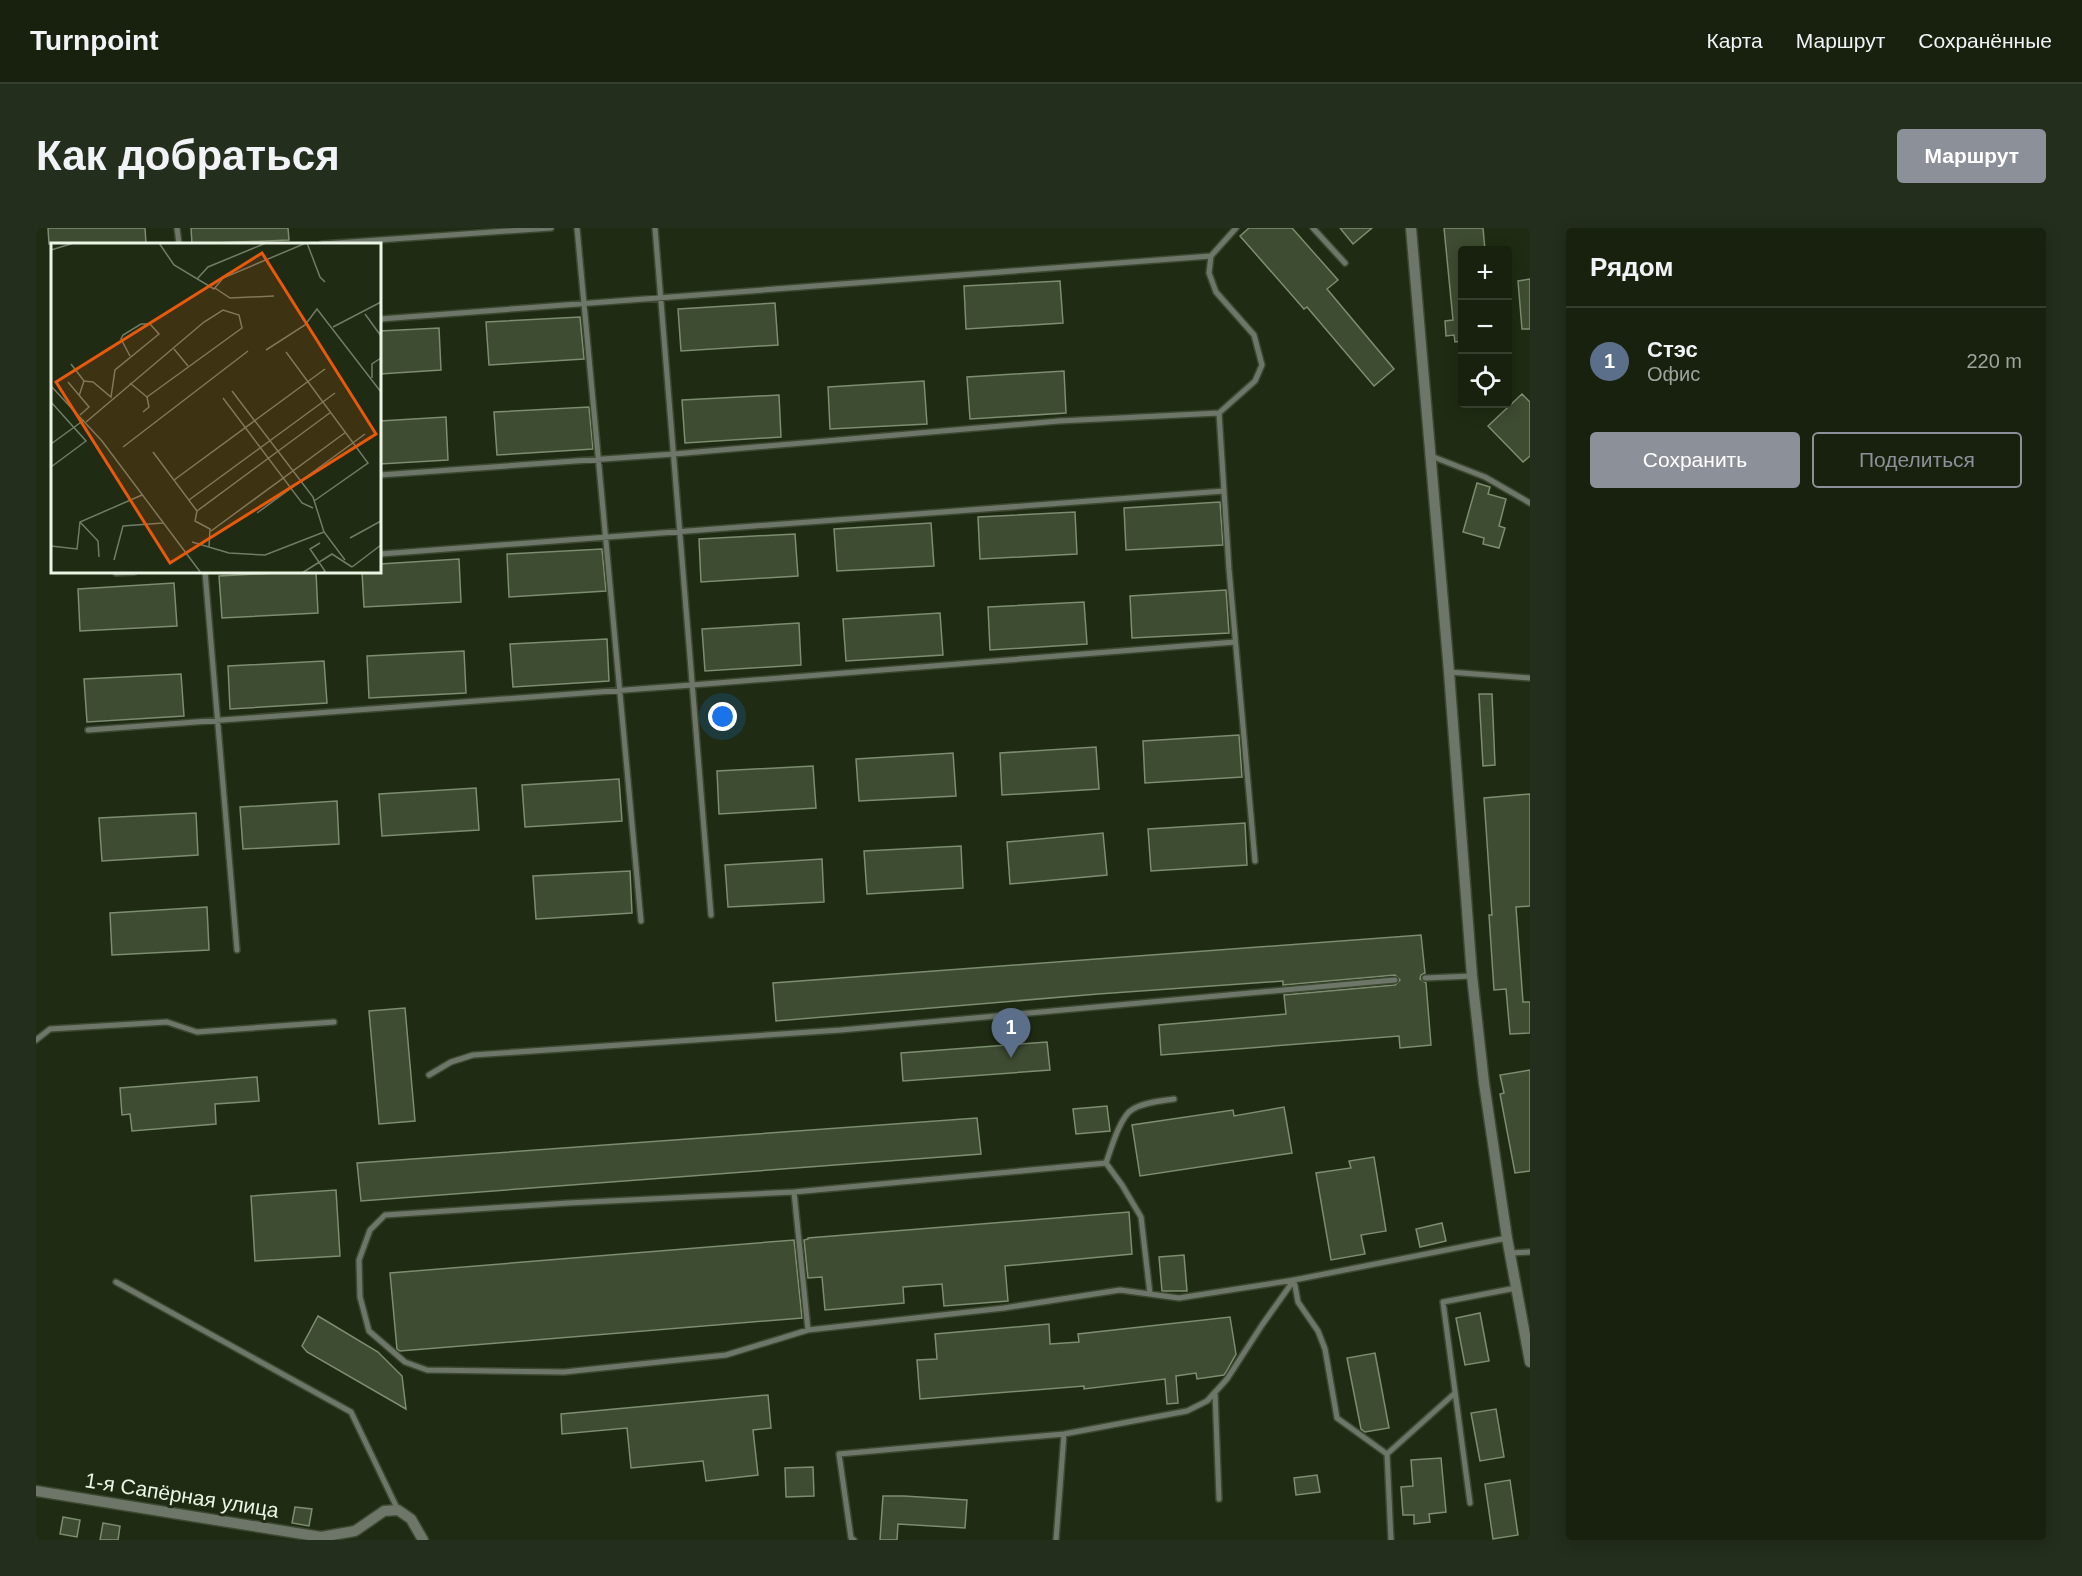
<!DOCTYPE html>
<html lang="ru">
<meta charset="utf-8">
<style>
:root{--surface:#17210e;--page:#242e1c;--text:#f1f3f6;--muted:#9ea39e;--line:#363e2e;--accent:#8c9099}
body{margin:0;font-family:Arial,sans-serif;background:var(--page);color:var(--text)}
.controls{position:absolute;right:18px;top:18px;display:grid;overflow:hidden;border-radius:6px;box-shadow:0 3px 15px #0003}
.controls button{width:54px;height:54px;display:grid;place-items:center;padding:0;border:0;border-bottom:2px solid var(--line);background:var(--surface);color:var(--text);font:30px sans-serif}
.you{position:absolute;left:687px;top:489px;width:21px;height:21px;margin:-15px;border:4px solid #fff;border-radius:50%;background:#1a73e8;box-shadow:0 0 0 9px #1a73e833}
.badge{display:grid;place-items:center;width:39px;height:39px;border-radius:50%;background:var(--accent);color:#fff;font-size:20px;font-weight:700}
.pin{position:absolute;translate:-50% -50px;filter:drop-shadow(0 2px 3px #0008)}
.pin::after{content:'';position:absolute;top:32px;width:21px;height:18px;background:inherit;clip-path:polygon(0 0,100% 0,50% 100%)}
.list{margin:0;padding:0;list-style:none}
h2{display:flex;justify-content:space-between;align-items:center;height:78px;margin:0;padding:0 24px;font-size:26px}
h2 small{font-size:20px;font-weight:400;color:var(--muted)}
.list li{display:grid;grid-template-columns:39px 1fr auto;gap:18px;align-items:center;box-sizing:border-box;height:108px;padding:0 24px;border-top:2px solid var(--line)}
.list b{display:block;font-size:22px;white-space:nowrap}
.list p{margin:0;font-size:20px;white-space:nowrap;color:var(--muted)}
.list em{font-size:20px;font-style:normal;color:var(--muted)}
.actions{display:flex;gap:12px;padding:18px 24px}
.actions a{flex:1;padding:14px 0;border:2px solid var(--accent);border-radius:6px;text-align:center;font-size:21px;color:var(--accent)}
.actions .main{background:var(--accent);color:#fff}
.icon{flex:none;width:33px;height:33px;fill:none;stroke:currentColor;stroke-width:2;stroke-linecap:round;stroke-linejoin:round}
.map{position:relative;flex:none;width:1494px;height:1312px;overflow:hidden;border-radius:6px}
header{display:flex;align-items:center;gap:36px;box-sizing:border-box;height:84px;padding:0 30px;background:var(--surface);border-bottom:2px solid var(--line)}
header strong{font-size:28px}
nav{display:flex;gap:33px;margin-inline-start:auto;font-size:21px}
.intro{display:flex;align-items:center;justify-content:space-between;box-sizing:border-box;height:144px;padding:0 36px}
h1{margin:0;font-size:42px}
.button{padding:15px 27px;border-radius:6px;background:var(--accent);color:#fff;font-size:21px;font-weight:700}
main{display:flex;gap:36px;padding:0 36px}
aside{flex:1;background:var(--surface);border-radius:6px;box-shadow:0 3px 15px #0003}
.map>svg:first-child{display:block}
</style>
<header>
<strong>Turnpoint</strong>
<nav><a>Карта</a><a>Маршрут</a><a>Сохранённые</a></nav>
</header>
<div class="intro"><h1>Как добраться</h1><a class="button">Маршрут</a></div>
<main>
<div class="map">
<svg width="1494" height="1312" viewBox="0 0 1494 1312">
<rect width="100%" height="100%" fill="#1f2c13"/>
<path fill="#3e4c31" stroke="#7d8d6f" stroke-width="1.5" d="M12,0h97l1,16h-97z
M155,0h97l1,12 -97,4z
M1213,0h43l46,52 -11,9 67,80 -20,17 -67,-79 -3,2 -64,-73z
M1304,0h32l-19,16z
M1408,0h39l2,22h-23v91l-7,1 -1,-7 -8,1 -1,-15 8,-1z
M1494,51v50h-8l-4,-48z
M1024,53l3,42 -97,6 -2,-43z
M739,75l3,42 -97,6 -3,-42z
M544,89l4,42 -95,6 -3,-43z
M403,100l2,42 -61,4v-43z
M1028,143l2,42 -96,6 -3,-42z
M888,153l3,43 -97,5 -2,-42z
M1486,166l8,8v54l-7,6 -35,-36z
M743,167l2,42 -96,6 -3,-43z
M553,179l4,42 -96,6 -3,-43z
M410,189l2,43 -68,4v-43z
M1441,255l13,4 -2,7 18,5 -7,27 6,2 -6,20 -16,-4 1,-6 -21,-6z
M1184,274l3,43 -97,5 -2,-42z
M1039,284l2,42 -97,5 -2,-42z
M895,295l3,43 -97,5 -3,-42z
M759,306l3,42 -97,6 -2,-43z
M566,321l4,42 -97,6 -2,-43z
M423,331l2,43 -97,5 -2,-35h18v-8z
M258,344h22l2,41 -96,5 -3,-42z
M138,355l3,43 -97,5 -2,-42z
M1190,362l3,43 -97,5 -2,-42z
M1048,374l3,42 -97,6 -2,-43z
M904,385l3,42 -97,6 -3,-42z
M763,395l2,42 -96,6 -3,-42z
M571,411l2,42 -96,6 -3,-43z
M428,423l2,42 -97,5 -2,-42z
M288,433l3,42 -97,6 -2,-43z
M145,446l3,42 -97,6 -3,-43z
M1443,466h13l3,71 -12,1z
M1203,507l3,42 -97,6 -2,-42z
M1060,519l3,42 -97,6 -2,-42z
M917,525l3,43 -97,5 -3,-42z
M777,538l3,42 -97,6 -2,-43z
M583,551l3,42 -97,6 -3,-42z
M440,560l3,42 -97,6 -3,-42z
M1494,566v112l-14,1 7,95h7v31l-20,1 -4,-45 -12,1 -5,-75h3l-8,-117z
M301,573l2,43 -96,5 -3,-42z
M160,585l2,42 -96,6 -3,-43z
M1209,595l2,42 -96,6 -3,-42z
M1067,605l4,42 -97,9 -3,-42z
M925,618l2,42 -96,6 -3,-43z
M786,631l2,43 -96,5 -3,-42z
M594,643l2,42 -96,6 -3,-43z
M171,679l2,43 -97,5 -2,-42z
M1385,707l4,38 -4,2 -1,4 6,4 5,62 -31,3 -1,-12 -238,19 -2,-30 127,-11 -2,-19 111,-10 5,-5 -5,-5 -112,10v-4l-185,13 -322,27 -3,-38z
M369,780l10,113 -36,3 -10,-113z
M1011,814l3,28 -147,11 -2,-28z
M1494,842v101l-15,2 -15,-79 4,-1 -4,-18z
M221,849l2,24 -44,3 1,20 -84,7 -2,-17 -8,1 -2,-27z
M1071,878l3,25 -34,3 -3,-25z
M1248,879l8,46 -152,23 -8,-51 101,-15 1,6z
M941,890l4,36 -620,47 -4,-38z
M1338,929l12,74 -25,4 4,19 -34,6 -15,-87 35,-5 -2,-7z
M300,962l4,66 -85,5 -4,-65z
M1093,984l3,42 -127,12 3,35 -64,5 -2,-22 -39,3 1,16 -79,7 -3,-33 -14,1 -4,-38 4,-1v-1z
M1406,995l4,18 -26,6 -4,-18z
M758,1012l8,78 -402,33 -3,-2 -7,-76z
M1148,1027l3,36h-25l-3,-34z
M1444,1085l9,48 -24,4 -9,-47z
M282,1088l60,36 24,24 4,33 -99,-57 -5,-6z
M1194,1089l6,37 -10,18 -2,3 -27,4 -1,-6 -20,3 2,27 -11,1 -2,-25 -81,10v-3l-164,13 -3,-39 20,-1 -2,-25 114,-10 1,20 29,-2 -1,-8z
M1339,1125l14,75 -24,4 -4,-3 -14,-71z
M732,1167l3,33 -18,2 5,45 -52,6 -3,-20 -72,7 -4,-40 -65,6 -1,-20z
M1460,1181l8,48 -24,4 -9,-48z
M1405,1230l5,54 -17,2 1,8 -16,2v-9h-11l-2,-28 12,-1 -2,-26z
M777,1239l1,29 -28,1 -1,-29z
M1281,1247l3,17 -24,3 -2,-17z
M1474,1252l8,55 -25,4 -8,-55z
M847,1268h21l63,4 -2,28 -67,-4 -1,16h-17z
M259,1279l17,2 -3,17 -17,-3z
M27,1289l17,3 -3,17 -17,-3z
M67,1295l17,3 -2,14h-18z"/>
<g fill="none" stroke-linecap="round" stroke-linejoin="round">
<defs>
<path id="service" d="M141,0l2,16
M541,0l64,693
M619,0l56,687
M1200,0l-25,28 -2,17 7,19 38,43 8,30 -7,16 -36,32 10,156 26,292
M1277,0l32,35
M286,16l229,-16
M344,91l831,-63
M1395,228l54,21 45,26
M344,247l294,-21 385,-33 160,-8
M344,326l844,-63
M169,344l32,378
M80,345l18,-1
M1413,444l81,6
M52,502l604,-45 543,-43
M1389,750l47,-2
M0,812l14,-11 117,-7 30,10 137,-10
M393,847l22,-13 22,-7 368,-25 554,-50
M1070,935l-312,29 -226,11 -183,12 -15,15 -11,30 1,37 9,34 36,31 22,8 137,2 162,-17 82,-25 196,-22 116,-18 59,8 115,-18 213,-42
M1070,935l16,22 19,32 9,77
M1070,935c5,-14 14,-47 27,-54 12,-7 28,-8 41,-10
M758,964l14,138
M1474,1025l20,-1
M1258,1052l4,22 20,29 7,18 12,69 50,36
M80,1054l235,130 47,98
M1179,1164l4,107
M1434,1275l-27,-201 73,-14
M818,1312l-3,-2 -12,-84 225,-20 123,-23 20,-10 20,-22 35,-54 32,-45
M1020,1312l8,-106
M1355,1312l-4,-86 68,-61"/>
<path id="minor" d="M1375,0l38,444 23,304 12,107 23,155 23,124
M0,1263l285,46 34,-6 29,-20 14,-1 13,9 12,21"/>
</defs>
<use href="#service" stroke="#3c4830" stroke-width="8"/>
<use href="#minor" stroke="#3c4830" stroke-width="13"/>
<use href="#service" stroke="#6e7569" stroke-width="5"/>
<use href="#minor" stroke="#6e7569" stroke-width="10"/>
</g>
<g text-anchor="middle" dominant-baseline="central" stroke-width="6" stroke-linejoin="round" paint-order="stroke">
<g font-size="21" fill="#ecf5e5" stroke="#1f2c13">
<text transform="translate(146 1267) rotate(9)">1-я Сапёрная улица</text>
</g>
</g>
<g transform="translate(15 15)">
<rect width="330" height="330" fill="#1f2c13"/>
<path fill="none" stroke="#717c67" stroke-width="1.5" d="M108,0l15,22 40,24 9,-11 83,-35M256,0l13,34 5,5M0,7l23,-7M146,36l11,-12 58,-24M164,45l15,10 44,-2M314,71l16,22M282,84l48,-25M123,106l14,17M215,107l39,-25 12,-16 64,83M235,109l82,111 -54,38M20,121l13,17 -5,15M321,135v-14l9,-6M33,138l9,1 18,15 4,-27 44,-36 -9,-10h-9l-18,11 -2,4 9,17M17,139l21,25 -9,8M79,140l17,14M0,143l51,55 99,132M181,148l81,106 11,35 21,28M172,155l79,105 11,5M0,159l35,39 -35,26M92,169l6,-5 -2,-10M35,179l118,-100 19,-12 16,5 3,13 -95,69M0,201l33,-24M72,204l125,-96M102,209l44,59 -2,10 15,8 -1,18M123,237l151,-111M138,257l146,-107M146,268l134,-99M206,270l108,-79M29,279l18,19 1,16M160,288l135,-99M299,295l31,-17M141,299l37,11 36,2 59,-23M269,300l-10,6 15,22 -3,2M0,303l26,3 3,-27 62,-27M63,317l9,-34 40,-3M301,324l29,-22M251,330l30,-19 20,13"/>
<path fill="#e8590c" fill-opacity="0.15" stroke="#e8590c" stroke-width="3" d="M211,10l114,181 -206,129 -114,-181z"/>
<rect width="330" height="330" fill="none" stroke="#ecf5e5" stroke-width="3"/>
</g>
</svg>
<div class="controls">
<button>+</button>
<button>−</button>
<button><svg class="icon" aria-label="locate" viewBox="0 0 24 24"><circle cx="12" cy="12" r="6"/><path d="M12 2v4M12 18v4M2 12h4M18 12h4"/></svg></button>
</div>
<div class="you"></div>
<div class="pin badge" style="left:975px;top:830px;background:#5c6f8a">1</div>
</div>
<aside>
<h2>Рядом<small></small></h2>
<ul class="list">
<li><span class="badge" style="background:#5c6f8a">1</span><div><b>Стэс</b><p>Офис</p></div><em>220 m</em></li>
</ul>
<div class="actions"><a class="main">Сохранить</a><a>Поделиться</a></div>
</aside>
</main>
